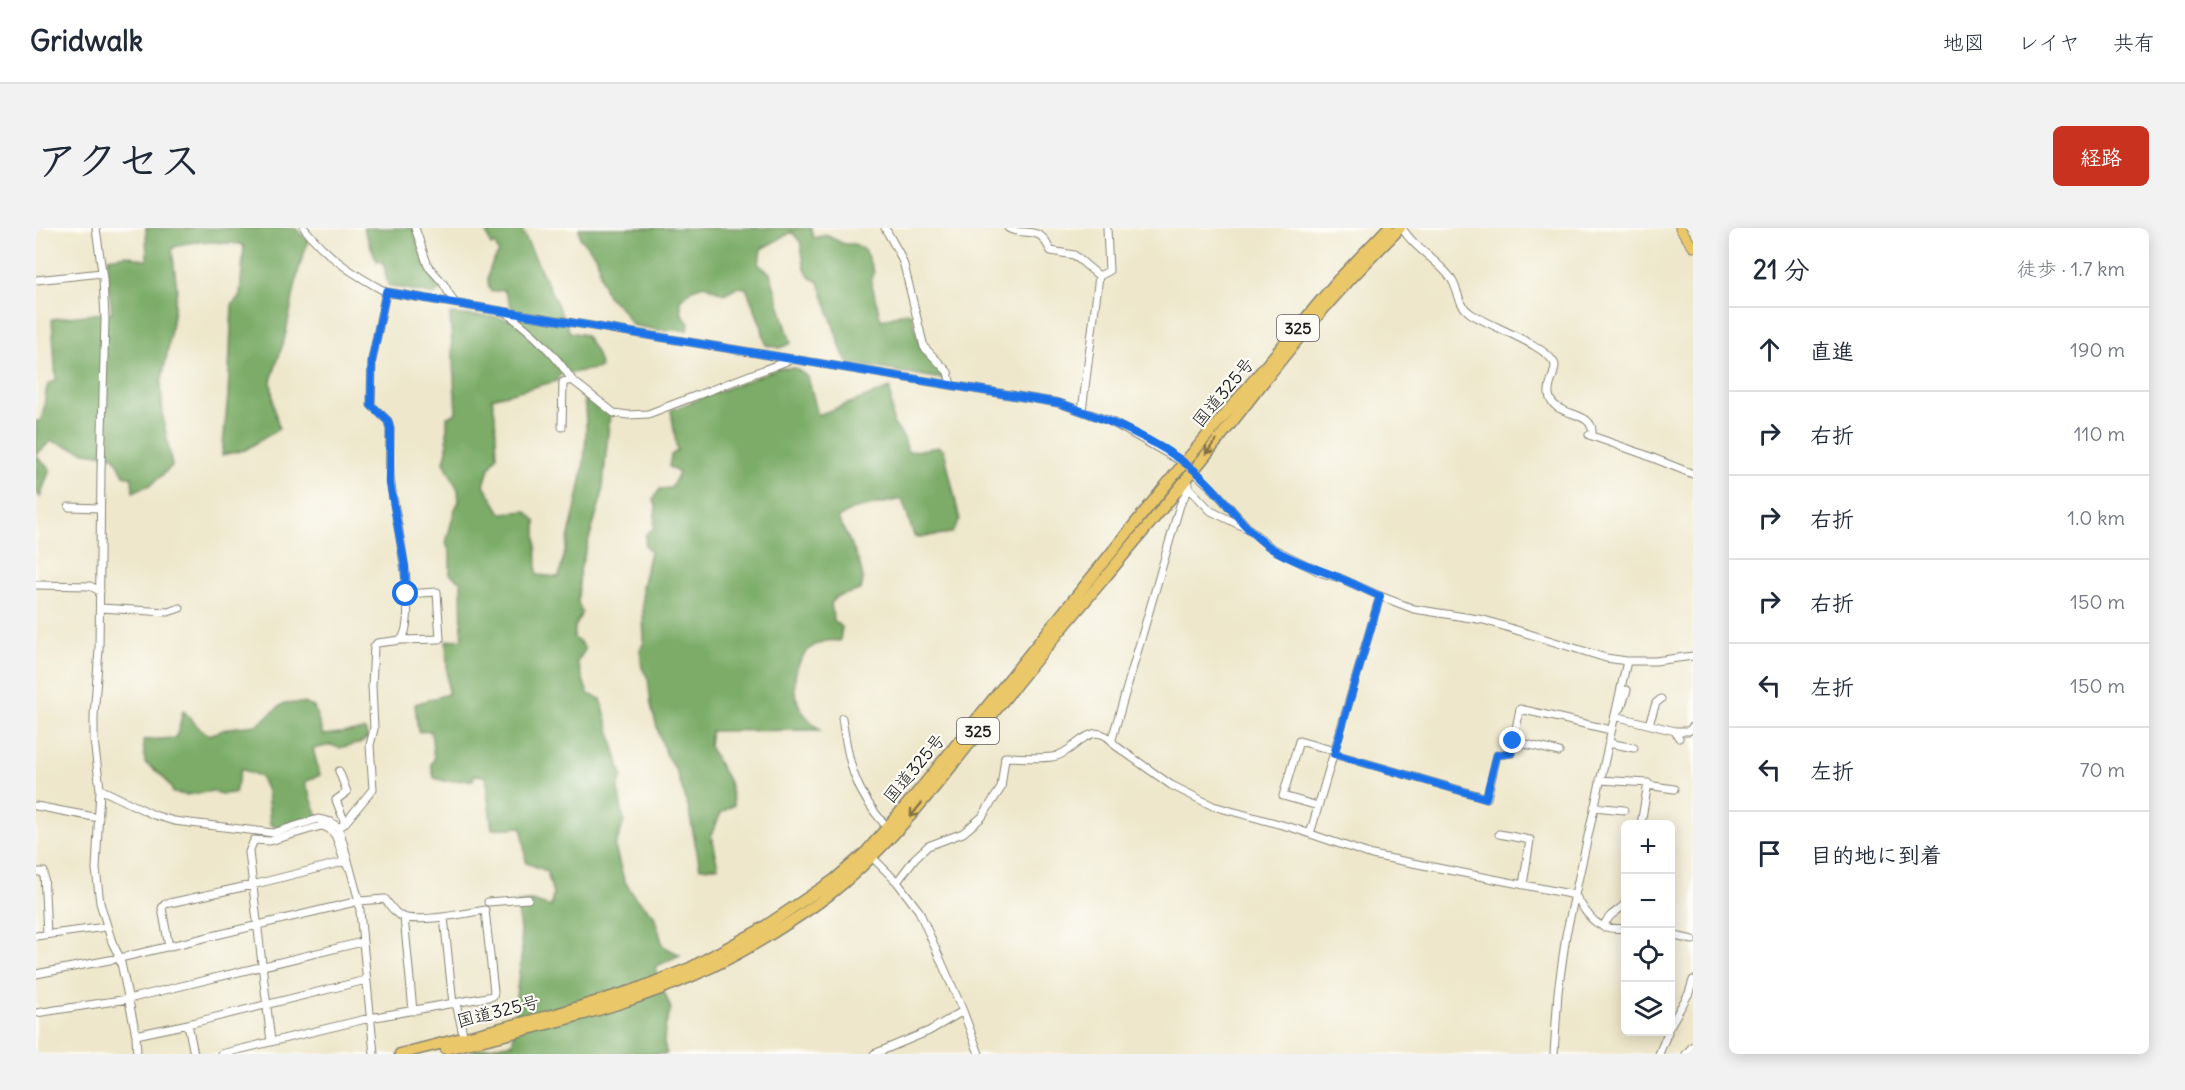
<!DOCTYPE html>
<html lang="ja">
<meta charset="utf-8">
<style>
:root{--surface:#fff;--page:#f2f2f3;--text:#1f2937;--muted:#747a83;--line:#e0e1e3;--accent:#c8321e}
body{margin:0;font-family:Delius,"Klee One",sans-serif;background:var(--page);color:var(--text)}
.controls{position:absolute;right:18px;bottom:18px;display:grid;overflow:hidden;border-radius:9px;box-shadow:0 3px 15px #0003}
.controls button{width:54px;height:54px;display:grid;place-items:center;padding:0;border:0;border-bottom:2px solid var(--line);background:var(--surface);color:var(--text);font:30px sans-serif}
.stop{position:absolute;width:18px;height:18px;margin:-14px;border:4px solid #1a73e8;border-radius:50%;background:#fff}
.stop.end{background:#1a73e8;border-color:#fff;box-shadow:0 2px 6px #0008}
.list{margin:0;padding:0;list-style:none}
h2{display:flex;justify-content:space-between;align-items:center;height:78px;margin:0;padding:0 24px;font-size:26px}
h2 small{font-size:20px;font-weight:400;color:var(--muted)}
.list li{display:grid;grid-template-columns:39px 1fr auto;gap:18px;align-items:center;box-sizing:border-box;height:84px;padding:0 24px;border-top:2px solid var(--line)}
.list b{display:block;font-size:22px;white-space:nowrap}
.list em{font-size:20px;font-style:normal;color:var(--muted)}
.icon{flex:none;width:33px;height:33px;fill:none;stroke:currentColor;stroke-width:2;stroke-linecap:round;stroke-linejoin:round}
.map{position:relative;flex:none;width:1657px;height:826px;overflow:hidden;border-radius:9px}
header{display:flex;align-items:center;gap:36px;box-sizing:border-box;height:84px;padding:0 30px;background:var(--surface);border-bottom:2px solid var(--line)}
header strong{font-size:28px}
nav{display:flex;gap:33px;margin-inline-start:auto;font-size:21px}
.intro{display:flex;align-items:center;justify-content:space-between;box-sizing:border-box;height:144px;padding:0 36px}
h1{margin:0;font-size:42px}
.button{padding:15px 27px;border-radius:9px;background:var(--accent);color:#fff;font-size:21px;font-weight:700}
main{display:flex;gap:36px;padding:0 36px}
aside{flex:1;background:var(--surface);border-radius:9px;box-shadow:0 3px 15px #0003}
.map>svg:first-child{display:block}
</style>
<header>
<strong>Gridwalk</strong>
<nav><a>地図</a><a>レイヤ</a><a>共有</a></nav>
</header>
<div class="intro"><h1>アクセス</h1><a class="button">経路</a></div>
<main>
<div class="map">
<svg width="1657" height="826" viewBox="0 0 1657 826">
<rect width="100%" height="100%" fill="#fdfcf7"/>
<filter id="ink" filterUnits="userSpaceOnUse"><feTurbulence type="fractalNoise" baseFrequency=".0167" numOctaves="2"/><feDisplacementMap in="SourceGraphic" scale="12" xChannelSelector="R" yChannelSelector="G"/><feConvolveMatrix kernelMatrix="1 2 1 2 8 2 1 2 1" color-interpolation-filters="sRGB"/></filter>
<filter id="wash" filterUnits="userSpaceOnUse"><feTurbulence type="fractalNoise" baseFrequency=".008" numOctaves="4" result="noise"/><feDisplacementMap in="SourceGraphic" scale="24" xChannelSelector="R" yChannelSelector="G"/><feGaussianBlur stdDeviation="1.35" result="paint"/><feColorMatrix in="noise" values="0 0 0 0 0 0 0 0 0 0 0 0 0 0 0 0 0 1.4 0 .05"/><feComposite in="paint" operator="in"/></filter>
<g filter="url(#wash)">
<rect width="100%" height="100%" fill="#eee7cb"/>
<path fill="#7cac67" stroke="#4c6442" stroke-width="1.5" d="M110,0h149l13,13 -9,27 -14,69 -14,44 3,26 5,22 -34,21 -23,5 6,-60 4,-90 8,-10 4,-48 -3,-3c-18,-1 -55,-6 -69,5l5,40 -9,60 -7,35 2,33 9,49 -20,18 -19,8 -1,-15 -8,-2 -10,-19 -29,-4 -34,-11 -15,14v-34h4c7,-12 2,-26 9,-38l7,-2 -4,-62 60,-7 -5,-38 1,-16 19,-3 20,6z
M327,0h50l14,41 10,9 4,11 -7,6 -46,-10 -5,-23 -6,-1z
M449,0h36l49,104 15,3 11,17 5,16 -42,7 -2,6 -65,17 3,16 2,42 -8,13 -5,16 17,28 25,-2 10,10 1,54 22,2c13,-59 35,-123 24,-183l27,20 -8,81 -22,75 -2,32 4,11 -7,14 -1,11 8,6 3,6 -8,12 11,32 13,5 21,77 -4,12 6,34 -9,25 9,33 10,16 20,19 9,31 17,9 -25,12 16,42 -6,19 -1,16 3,10h-196l3,-4 39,-7 2,-39 7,-53 -5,-49 15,-1 19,6 2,-13 -6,-23 -21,-8 -4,-36 -30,2 -7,-53 -11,-1 -1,5 -29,1 -10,-3 -3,-14 3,-5 -3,-28 -13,1 -3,-28 33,-10 -2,-53 16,-2 -1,-57 -11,-8v-21l-4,-10 9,-34 4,-8 -1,-11 -14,-28 3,-12v-33l6,-2 3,-3 -6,-98 46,3 13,3 3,-12 -8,-18 -13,2c-7,-13 -1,-28 8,-39l-4,-9 -4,2z
M543,0h232l2,10 13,-3 18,9h11l10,7 9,21 -3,9 10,39 26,-8 5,3 8,33 22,24 1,7 -95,-16 -6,-11 -23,-70 -9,-4 -6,-12 -3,-23 -9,-11 -31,17 -2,16 11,8 21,70 -11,5 -14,-3 -5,-20 -15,-37 -9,-1 -13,7 -20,-9 -12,4 -12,11 2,14 7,10 -1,6h-31l-25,-5 -12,-18 -13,-11 -6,-17 -4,-22 -17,-19z
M743,140h16l13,9 10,38 72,-27 3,35 11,15 4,14 31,-5 5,3 16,70 -8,13 -32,4 -6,-1 -12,-37 -51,11 -13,8c8,19 31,51 23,72l-25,7 -5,7 3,17 8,6 -2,14c-38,-6 -56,38 -39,68 4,8 13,15 19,21l-109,1 -2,15 20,36 5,23 -13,8 -10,22 7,32 -18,1 -12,-62 -12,-36 -9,-13 -8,-23 -8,-29 -3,-27 -6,-10 -2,-18 4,-8 -2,-55 8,-36 -5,-6 1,-11 8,-6 2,-22 -3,-7 7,-10 11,-1 8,-15 -10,-6 2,-12 6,-4 -6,-41z
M0,228l14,13 -10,28 -4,-6z
M248,475h19l11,4 9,28 42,-5 3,8 -8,5 -21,5 -8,-3 -18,4 7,26 -15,7 13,34c-16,6 -32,18 -48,8l-3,-33 -7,-15 -19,-7 -6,24 -14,1 -8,-3 -27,4 -13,-2c-4,-13 -17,-23 -28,-30l-2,-23 32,-2 4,-9 4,-19 18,20 8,5 20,-7 27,-3z"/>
</g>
<g filter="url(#ink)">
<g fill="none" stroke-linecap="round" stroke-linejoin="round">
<defs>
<path id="minor" d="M60,0l7,51 2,40 -4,152 -2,179 -5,66v24l6,49 -4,80 4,34 12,39 8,16 16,77 1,19
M268,0c24,30 49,46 82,64l673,111 51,18 74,42 30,27 35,39 21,18 52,26 18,5 40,18 34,13 70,11 122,38 21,3h28l38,-5
M379,0l13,38 15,17 11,19
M849,0l14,25 5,12 20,82 24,25 3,13
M972,0c10,7 25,1 34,9 4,4 6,10 9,14l23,4 25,21
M1366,0c12,20 34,31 48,49 9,12 7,27 20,36 19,13 79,33 85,52 0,10 -7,19 -6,29 2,24 46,15 43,40l-3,1 54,19 50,20
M1063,48l10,-5 -2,-43
M0,52l66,-7
M469,84c26,19 49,40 67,68
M1046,183l17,-135
M526,199l1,-45 9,-2 42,33 14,2 20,-1 144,-55
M1153,256v4l22,23 33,16
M33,279l31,1
M0,357l54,1 10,5
M64,380l68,4 12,-4
M365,412l39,-1 -3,-47 -31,2
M1581,483l4,-3 6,-18
M1579,488l60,15 4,7
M806,490c7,47 12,72 44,108
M1613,496l7,-21 5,-4
M1639,503h14l3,-4
M1076,511l68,-234 9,-17
M1477,513l46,11
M1573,515l25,5
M1298,526l153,44 10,-43 14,-2 9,-44 91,21
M303,543l8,21 -11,8 9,23
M1564,552l48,3 -7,41
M1611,557l27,4
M64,561l54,26 20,6 99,12 45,-14 13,3 8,6 20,73 15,153
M0,578l63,12
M1282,578l-35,-10 16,-55 36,10
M1558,579l30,3
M303,600l6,-5 28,-34 -3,-44 4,-16 -2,-43 2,-39 3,-4 24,-3c18,-22 -6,-125 -10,-155 -3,-18 -1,-38 -1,-56l-2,-8 -17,-16 1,-45 14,-68
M1274,606l70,-238
M1463,606l31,6 -7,45
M834,627l27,27 22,29 44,100 16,43
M0,644h8l3,62
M861,654l18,-24 13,-12 35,-13 19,-16 19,-29 4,-31c15,0 32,2 47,0 24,-3 40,-44 64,-11l55,39 42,21 80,22 79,27 203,40c14,22 21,37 51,33
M452,674l40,-3
M368,689l9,94
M408,689l9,87
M1567,699c8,-17 15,-13 23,-25
M1634,707l23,5
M0,708l70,-9
M133,719l-7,-39 3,-4 87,-19 91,-23
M0,746l84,-16 239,-57 26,-2c4,5 10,15 16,17 14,8 67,-3 84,-6l9,82 -1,4 -123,22 -149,36
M420,775l8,36
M0,785l92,-14 234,-57
M152,796l178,-44
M1634,798l19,-33 4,-13
M100,807l52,-11 6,30
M235,814l-22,-190 5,-12 16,1 51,-15c21,3 16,28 27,41
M838,826l55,-23 34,-20
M1518,826l4,-62 8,-57 61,-274
M1623,826l9,-22
M1650,826l7,-8"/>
<path id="major" d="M1644,0l13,19"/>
<path id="highway" d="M410,821c107,-26 217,-49 312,-107 26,-16 53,-32 76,-51 75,-62 132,-145 193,-220 55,-67 112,-133 166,-200 51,-62 98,-128 153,-187 17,-19 36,-37 54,-56
M364,826l156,-40 81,-25 53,-21 68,-37 76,-51 32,-28 55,-64 263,-325 154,-183 50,-52"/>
</defs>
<use href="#minor" stroke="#858274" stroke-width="9"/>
<use href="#major" stroke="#858274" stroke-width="11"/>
<use href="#highway" stroke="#858274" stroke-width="13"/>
<use href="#minor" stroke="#fff" stroke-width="7"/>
<use href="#major" stroke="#eac769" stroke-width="9"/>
<use href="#highway" stroke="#eac769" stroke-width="10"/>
</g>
<defs><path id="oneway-shaft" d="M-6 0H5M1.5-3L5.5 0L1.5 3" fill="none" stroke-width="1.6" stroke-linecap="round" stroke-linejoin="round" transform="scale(1.5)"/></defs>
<g stroke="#837242">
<use href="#oneway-shaft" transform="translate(1175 219) rotate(128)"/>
<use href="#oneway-shaft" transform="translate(880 582) rotate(129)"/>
</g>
</g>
<g fill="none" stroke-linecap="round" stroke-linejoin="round" filter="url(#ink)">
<path stroke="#1a73e8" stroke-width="8" d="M370,366l-1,-27 -15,-84v-54l-2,-8 -17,-16 1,-45 14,-68 673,111c47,16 96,35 135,67 28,23 47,58 77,78 23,14 47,21 71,31 13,5 25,12 38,17l-46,158 152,44 11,-43 14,-2 2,-12"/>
</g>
<g text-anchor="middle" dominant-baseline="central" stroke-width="4.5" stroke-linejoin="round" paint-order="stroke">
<g fill="#fdfcf7" stroke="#605f5e" stroke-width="1.5">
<rect x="1241" y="87" width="42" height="26" rx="4.5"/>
<rect x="921" y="490" width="42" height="26" rx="4.5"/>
</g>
<g font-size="16" font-weight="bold" fill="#1c1c1c">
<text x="1262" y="100">325</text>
<text x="942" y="503">325</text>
</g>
<g font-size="18" fill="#1c1c1c" stroke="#fdfcf7">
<text transform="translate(1187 164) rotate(-50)">国道325号</text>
<text transform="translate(878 540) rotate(-50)">国道325号</text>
<text transform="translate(462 783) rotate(-14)">国道325号</text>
</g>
</g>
</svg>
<div class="controls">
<button>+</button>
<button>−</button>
<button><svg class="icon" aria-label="locate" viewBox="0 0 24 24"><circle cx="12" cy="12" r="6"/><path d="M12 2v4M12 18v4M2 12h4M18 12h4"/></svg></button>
<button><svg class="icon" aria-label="layers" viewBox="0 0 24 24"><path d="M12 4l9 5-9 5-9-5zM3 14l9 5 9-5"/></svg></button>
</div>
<div class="stop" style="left:370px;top:366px"></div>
<div class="stop end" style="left:1477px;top:513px"></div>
</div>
<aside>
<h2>21 分<small>徒歩 · 1.7 km</small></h2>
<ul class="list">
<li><svg class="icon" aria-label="ahead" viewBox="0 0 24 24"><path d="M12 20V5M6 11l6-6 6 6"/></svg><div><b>直進</b></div><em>190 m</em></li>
<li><svg class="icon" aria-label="right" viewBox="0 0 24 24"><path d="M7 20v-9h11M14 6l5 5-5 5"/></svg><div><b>右折</b></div><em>110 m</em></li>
<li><svg class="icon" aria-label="right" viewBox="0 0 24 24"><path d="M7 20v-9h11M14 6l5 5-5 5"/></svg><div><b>右折</b></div><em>1.0 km</em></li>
<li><svg class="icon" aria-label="right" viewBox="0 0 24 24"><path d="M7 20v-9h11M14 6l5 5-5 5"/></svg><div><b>右折</b></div><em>150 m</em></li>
<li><svg class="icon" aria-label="left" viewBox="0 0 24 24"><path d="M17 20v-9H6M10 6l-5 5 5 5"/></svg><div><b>左折</b></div><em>150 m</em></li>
<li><svg class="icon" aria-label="left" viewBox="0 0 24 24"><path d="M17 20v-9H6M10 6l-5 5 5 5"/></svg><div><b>左折</b></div><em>70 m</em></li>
<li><svg class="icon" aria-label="arrive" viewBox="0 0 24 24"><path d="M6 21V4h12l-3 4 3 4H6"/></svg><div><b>目的地に到着</b></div></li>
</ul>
</aside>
</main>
